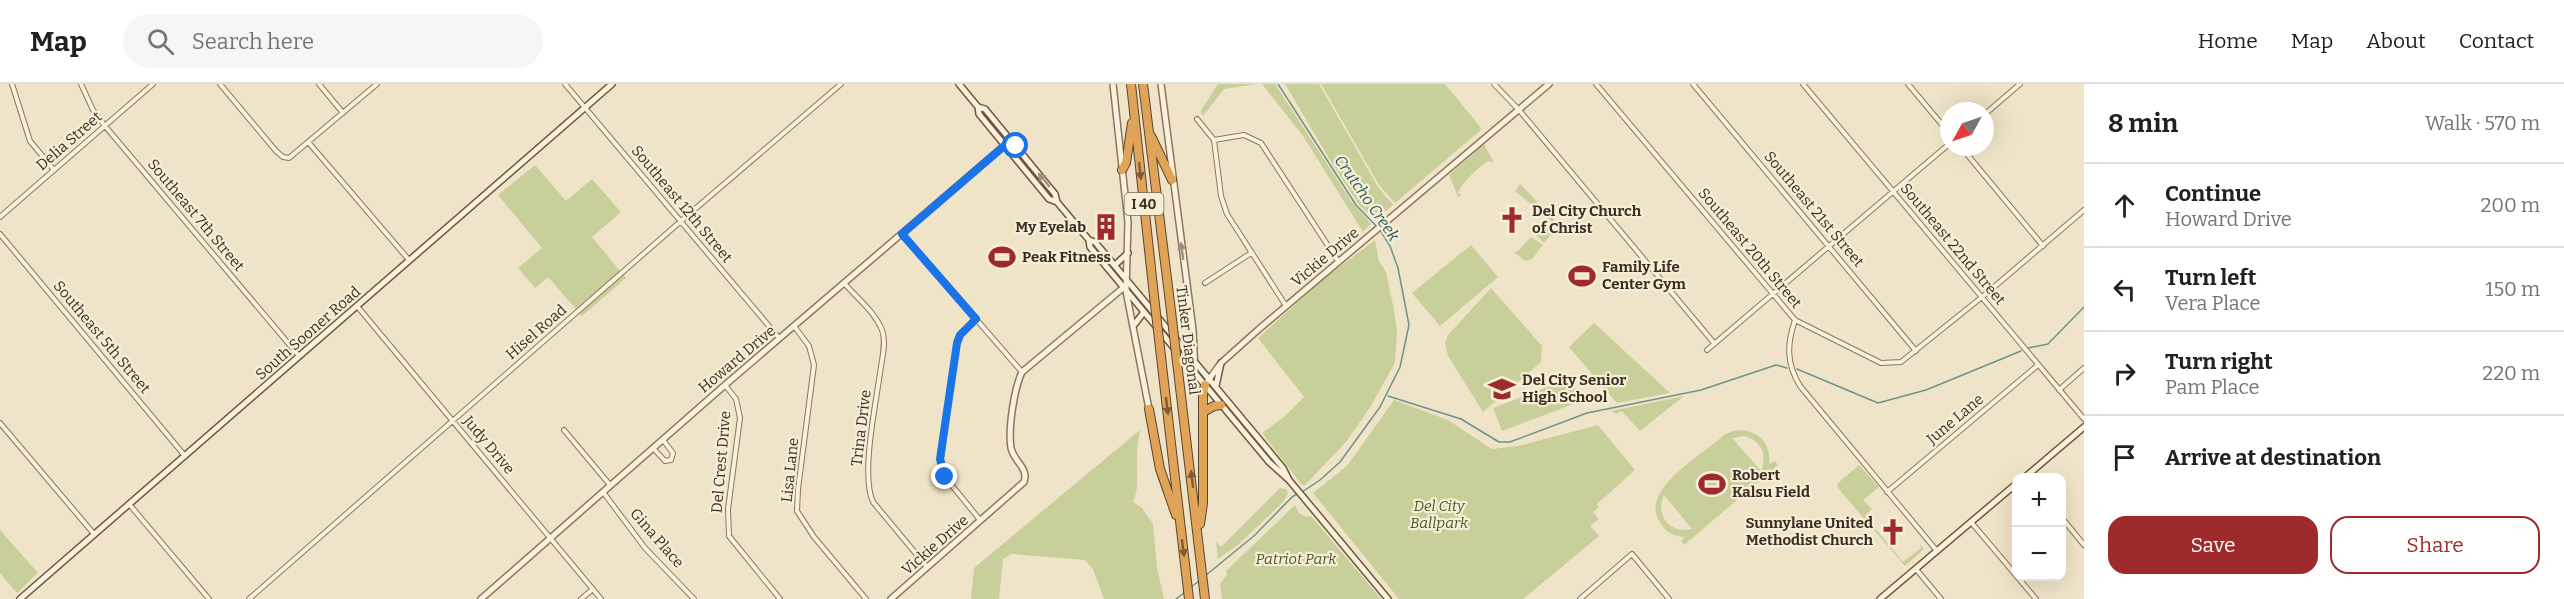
<!DOCTYPE html>
<meta charset="utf-8">
<style>
:root{--surface:#fff;--page:#f6f6f6;--text:#202124;--muted:#757577;--line:#e0e0e0;--accent:#9e2a2b}
body{margin:0;font-family:Bitter,serif;background:var(--page);color:var(--text)}
.controls{position:absolute;right:18px;bottom:18px;display:grid;overflow:hidden;border-radius:12px;box-shadow:0 6px 24px #0002}
.controls button{width:54px;height:54px;display:grid;place-items:center;padding:0;border:0;border-bottom:2px solid var(--line);background:var(--surface);color:var(--text);font:30px sans-serif}
.compass{position:absolute;left:1940px;top:18px;width:54px;height:54px;border-radius:50%;background:var(--surface);box-shadow:0 6px 24px #0002;rotate:230deg}
.stop{position:absolute;width:18px;height:18px;margin:-14px;border:4px solid #1a73e8;border-radius:50%;background:#fff}
.stop.end{background:#1a73e8;border-color:#fff;box-shadow:0 2px 6px #0008}
.list{margin:0;padding:0;list-style:none}
h2{display:flex;justify-content:space-between;align-items:center;height:78px;margin:0;padding:0 24px;font-size:26px}
h2 small{font-size:20px;font-weight:400;color:var(--muted)}
.list li{display:grid;grid-template-columns:39px 1fr auto;gap:18px;align-items:center;box-sizing:border-box;height:84px;padding:0 24px;border-top:2px solid var(--line)}
.list b{display:block;font-size:22px;white-space:nowrap}
.list p{margin:0;font-size:20px;white-space:nowrap;color:var(--muted)}
.list em{font-size:20px;font-style:normal;color:var(--muted)}
.actions{display:flex;gap:12px;padding:18px 24px}
.actions a{flex:1;padding:14px 0;border:2px solid var(--accent);border-radius:18px;text-align:center;font-size:21px;color:var(--accent)}
.actions .main{background:var(--accent);color:#fff}
.icon{flex:none;width:33px;height:33px;fill:none;stroke:currentColor;stroke-width:2;stroke-linecap:round;stroke-linejoin:round}
.map{position:relative;flex:none;width:2084px;height:515px;overflow:hidden}
header{display:flex;align-items:center;gap:36px;box-sizing:border-box;height:84px;padding:0 30px;background:var(--surface);border-bottom:2px solid var(--line)}
header strong{font-size:28px}
nav{display:flex;gap:33px;margin-inline-start:auto;font-size:21px}
.search{width:420px;height:54px;background:var(--page);display:flex;align-items:center;gap:15px;box-sizing:border-box;padding:0 21px;border-radius:33px;color:var(--muted);font-size:22px}
main{display:flex}
aside{flex:1;background:var(--surface)}
.map>svg:first-child{display:block}
</style>
<header>
<strong>Map</strong>
<div class="search"><svg class="icon" aria-label="search" viewBox="0 0 24 24"><circle cx="10" cy="10" r="6"/><path d="M15 15l6 6"/></svg>Search here</div>
<nav><a>Home</a><a>Map</a><a>About</a><a>Contact</a></nav>
</header>
<main>
<div class="map">
<svg width="2084" height="515" viewBox="0 0 2084 515">
<rect width="100%" height="100%" fill="#f0e4c8"/>
<path fill="#c9cf9b" fill-rule="evenodd" d="M1218,0h39l-33,5 -21,27 -3,-4z
M1262,0h13l76,117 20,23 -8,8 -60,-96z
M1285,0h34l59,103 15,18 -17,14 -16,-13 -30,-46z
M1321,0h124l37,45 -87,74 -16,-18z
M1484,60l10,19 -6,-2c-12,8 -23,19 -30,31l3,4 -3,1 -9,-22z
M535,81l31,36 26,-22 29,33 -29,25 34,41 -44,38 -34,-39 -13,11 -17,-20 24,-20 -44,-53z
M1520,100l33,34 3,7 -41,-34z
M1543,138l10,10 -9,11 -11,-11z
M1531,153l12,8 -11,14 -7,2 -11,-9 4,-1z
M1375,156l4,21 7,11 8,38 3,21 -2,32 -26,46 -23,33 -41,43h-3l-40,-52 22,-16 20,-20 -46,-59 67,-60z
M1471,161l27,32 -58,49 -28,-33z
M1491,204l51,58 -1,16 -58,50 -35,-56 -3,-13 3,-8z
M1594,239l76,70 -53,10 -48,-56z
M1571,294l8,24 -77,29 -9,-23z
M1684,312l-44,35 -18,-20 -6,3 -5,-3z
M1394,316l54,20 44,29 26,-3 80,-21 37,45 -38,34 2,3 -6,5 6,7 -9,7 9,10 -76,63h-124l-86,-106 34,-27z
M1140,346c-1,8 -3,16 -3,24 -1,17 3,32 -4,48l9,6 11,16 4,44 7,31h-60l-11,-30 -8,-9 -74,-6 -8,5 -4,40h-28l3,-31z
M1737,346c21,-1 35,14 32,34l6,-3 3,4 -94,80 -3,-4 4,-4c-10,0 -19,-5 -24,-13 -25,-34 44,-70 64,-90zM1744,352c17,4 24,19 17,35l-29,-33zM1664,411l28,34c-22,5 -37,-13 -28,-34z
M1859,381l20,22 -16,13 9,9 -7,7 38,46 18,-14 -1,-4 4,5 -19,17 -68,-79 1,-4z
M1280,404l6,1 2,5 -5,8 -44,42 -21,15 -2,-18 5,6z
M1295,421l4,8 7,4 5,-1 70,83h-159l-2,-15 7,-9 -1,-4z
M0,446l38,43 -21,20 -17,-20z"/>
<g fill="none" stroke-linecap="round" stroke-linejoin="round">
<path stroke="#6f938a" stroke-width="1.5" d="M1278,0l78,121 24,25 10,16 8,22 11,57 -9,42 -20,40 -40,55 -20,18 -18,12
M2028,264l20,-4 36,-37
M1797,285l81,34 48,-13 95,-39
M1388,312l73,23 38,23h11l77,-29 114,-23 75,-25 11,3
M1205,492l50,-41 37,-38 5,-3
M1191,503l8,-6
M1176,515l9,-7"/>
<defs>
<path id="minor" d="M12,0l18,57 24,29
M81,0l12,26 12,16 194,230
M220,0l56,67 7,6 6,1 88,-74
M319,0l24,29
M565,0l214,254
M1494,0l25,26 195,233
M1596,0l199,236c-8,24 -9,43 5,66l137,165
M1693,0l223,267
M1803,0l281,335
M1908,0l41,49
M1985,30l35,-30
M1197,35l17,21 7,56 6,18 59,92
M1214,56l30,-5 17,8 77,118
M309,59l100,117
M1961,63l82,99
M0,133l153,-133
M0,150l185,222
M902,150l120,138
M844,199c12,14 31,29 38,47 4,10 1,25 -1,36 -4,33 -21,108 -8,136l54,65
M1205,199l46,-30
M357,222l244,293
M976,235l-16,16 -3,8 -16,116 4,18 35,43
M1795,236l86,43 20,-1 86,-69 97,-83
M794,242l15,20 5,19 -16,124 -1,22 17,26 52,62
M1707,266l242,-206
M725,301l11,14 4,19 -12,91 1,27 51,63
M2059,306l25,-22
M0,339l94,111
M564,346l46,55
M653,364l12,13 6,-1 2,-7 -10,-13
M603,408l42,56 49,51
M1887,408l151,-127
M129,420l80,95
M2062,434l22,27
M1971,438l65,77
M1916,485l25,30
M249,515l432,-378 160,-137
M581,515l12,-10
M1580,515l52,-45 37,45"/>
<path id="tertiary" d="M1113,0l15,138 -2,69 23,118
M1161,0l32,246 2,42
M1207,298l14,-19 38,-34 290,-245
M481,515l244,-214 286,-245
M891,515l133,-117c5,-14 -10,-20 -13,-34 -3,-19 3,-59 11,-76l101,-84"/>
<path id="secondary" d="M959,0l19,23 7,2 70,85 2,8
M978,23l1,7 70,85 8,3 32,38 1,7 179,215 20,18
M1089,156l6,2 188,226 6,12 99,119
M1115,181l13,-12
M1134,241l10,-13
M1216,302l5,-23
M2024,394l60,-51
M20,515l592,-515
M1880,515l136,-115"/>
<path id="motorway" d="M1131,0l23,212
M1143,0l28,227
M1151,52l21,44
M1122,86l4,-7 6,-40
M1160,264l29,251
M1177,278l28,237
M1149,325l11,60 16,46
M1203,328l11,-6 7,-1
M1200,440l3,-21v-109l2,-9"/>
</defs>
<use href="#minor" stroke="#8d765c" stroke-width="6"/>
<use href="#tertiary" stroke="#8d765c" stroke-width="8"/>
<use href="#secondary" stroke="#6f573f" stroke-width="8"/>
<use href="#motorway" stroke="#5b4430" stroke-width="10"/>
<use href="#minor" stroke="#faf1dc" stroke-width="4"/>
<use href="#tertiary" stroke="#faf1dc" stroke-width="5"/>
<use href="#secondary" stroke="#faf1dc" stroke-width="5"/>
<use href="#motorway" stroke="#e0a458" stroke-width="8"/>
<defs>
<path id="motorway-bridge" d="M1154,212l6,52
M1171,227l6,51"/>
</defs>
<use href="#motorway-bridge" stroke="#5b4430" stroke-width="10" stroke-linecap="butt"/>
<use href="#motorway-bridge" stroke="#e0a458" stroke-width="8"/>
</g>
<defs><path id="oneway-solid" d="M-6-.8H1V-3.2L6.5 0L1 3.2V.8H-6Z" transform="scale(1.5)"/></defs>
<g fill="#7e5d36">
<use href="#oneway-solid" transform="translate(1140 87) rotate(84)"/>
<use href="#oneway-solid" transform="translate(1167 322) rotate(83)"/>
<use href="#oneway-solid" transform="translate(1192 395) rotate(-97)"/>
<use href="#oneway-solid" transform="translate(1183 464) rotate(83)"/>
</g>
<g fill="#9c907e">
<use href="#oneway-solid" transform="translate(1044 96) rotate(-130)"/>
<use href="#oneway-solid" transform="translate(1182 167) rotate(-98)"/>
</g>
<g fill="none" stroke-linecap="round" stroke-linejoin="round">
<path stroke="#1a73e8" stroke-width="8" d="M945,393l-5,-18 17,-116 3,-8 16,-16 -74,-85 109,-94 5,6"/>
</g>
<defs>
<symbol id="church-bare" viewBox="-9 -9 18 18"><path d="M-1.2-6h2.4v3.5h3.3v2.4h-3.3V6h-2.4V-.1h-3.3v-2.4h3.3Z" fill="#9e2a2b" stroke="#f7eed8" stroke-width="2.5" paint-order="stroke"/></symbol>
<symbol id="building-bare" viewBox="-9 -9 18 18"><path d="M-4-6H4V6H1V3H-1V6H-4ZM-2.5-4.3h1.7v1.8h-1.7ZM.8-4.3h1.7v1.8H.8ZM-2.5-1h1.7V.8h-1.7ZM.8-1h1.7V.8H.8Z" fill="#9e2a2b" stroke="#f7eed8" stroke-width="2.5" paint-order="stroke"/></symbol>
<symbol id="stadium-bare" viewBox="-9 -9 18 18"><path d="M0-5a6.5 5 0 1 0 0 10a6.5 5 0 1 0 0-10ZM-3.5-1.8h7v3.6h-7Z" fill="#9e2a2b" stroke="#f7eed8" stroke-width="2.5" paint-order="stroke"/></symbol>
<symbol id="school-bare" viewBox="-9 -9 18 18"><path d="M0-5L7-2L0 1L-7-2ZM-4 1L0 2.5L4 1V4Q0 6-4 4Z" fill="#9e2a2b" stroke="#f7eed8" stroke-width="2.5" paint-order="stroke"/></symbol>
</defs>
<g fill-rule="evenodd">
<use href="#church-bare" x="1493" y="117" width="38" height="38"/>
<use href="#building-bare" x="1087" y="124" width="38" height="38"/>
<use href="#stadium-bare" x="983" y="154" width="38" height="38"/>
<use href="#stadium-bare" x="1563" y="173" width="38" height="38"/>
<use href="#school-bare" x="1483" y="286" width="38" height="38"/>
<use href="#stadium-bare" x="1693" y="381" width="38" height="38"/>
<use href="#church-bare" x="1874" y="429" width="38" height="38"/>
</g>
<g text-anchor="middle" dominant-baseline="central" stroke-width="4.5" stroke-linejoin="round" paint-order="stroke">
<rect fill="#f7eed8" stroke="#756857" stroke-width="1.5" x="1124.5" y="109" width="39" height="22" rx="4.5"/>
<g font-size="14" font-weight="bold" fill="#3d2e20">
<text x="1144" y="120">I 40</text>
</g>
<g font-size="15" fill="#3d2e20" stroke="#f7eed8">
<text transform="translate(69 57) rotate(-41)">Delia Street</text>
<text transform="translate(682 120) rotate(50)">Southeast 12th Street</text>
<text transform="translate(1814 125) rotate(50)">Southeast 21st Street</text>
<text transform="translate(196 131) rotate(50)">Southeast 7th Street</text>
<text transform="translate(1953 160) rotate(50)">Southeast 22nd Street</text>
<text transform="translate(1750 164) rotate(50)">Southeast 20th Street</text>
<text transform="translate(1325 173) rotate(-40)">Vickie Drive</text>
<text transform="translate(536 248) rotate(-41)">Hisel Road</text>
<text transform="translate(308 249) rotate(-41)">South Sooner Road</text>
<text transform="translate(102 253) rotate(50)">Southeast 5th Street</text>
<text transform="translate(1188 256) rotate(83)">Tinker Diagonal</text>
<text transform="translate(737 275) rotate(-40)">Howard Drive</text>
<text transform="translate(1955 335) rotate(-40)">June Lane</text>
<text transform="translate(861 344) rotate(-83)">Trina Drive</text>
<text transform="translate(489 361) rotate(50)">Judy Drive</text>
<text transform="translate(721 378) rotate(-85)">Del Crest Drive</text>
<text transform="translate(790 386) rotate(-84)">Lisa Lane</text>
<text transform="translate(657 454) rotate(49)">Gina Place</text>
<text transform="translate(935 461) rotate(-41)">Vickie Drive</text>
</g>
<g font-size="15" font-weight="bold" fill="#3d2e20" stroke="#f7eed8" text-anchor="start">
<text x="1532" y="127">Del City Church<tspan x="1532" dy="17">of Christ</tspan></text>
<text x="1086" y="143" text-anchor="end">My Eyelab</text>
<text x="1022" y="173">Peak Fitness</text>
<text x="1602" y="183">Family Life<tspan x="1602" dy="17">Center Gym</tspan></text>
<text x="1522" y="296">Del City Senior<tspan x="1522" dy="17">High School</tspan></text>
<text x="1732" y="391">Robert<tspan x="1732" dy="17">Kalsu Field</tspan></text>
<text x="1873" y="439" text-anchor="end">Sunnylane United<tspan x="1873" dy="17">Methodist Church</tspan></text>
</g>
<g font-size="15" font-style="italic" fill="#4d5a26" stroke="#f7eed8">
<text x="1439" y="422">Del City<tspan x="1439" dy="17">Ballpark</tspan></text>
<text x="1296" y="475">Patriot Park</text>
</g>
<g font-size="16" font-style="italic" fill="#2f5d5a" stroke="#f7eed8">
<text transform="translate(1367 114) rotate(55)">Crutcho Creek</text>
</g>
</g>
</svg>
<div class="controls">
<button>+</button>
<button>−</button>
</div>
<svg class="compass" viewBox="-18 -18 36 36"><path d="M0-13l5 13h-10z" fill="#e53935"/><path d="M0 13l5-13h-10z" fill="#757577"/></svg>
<div class="stop" style="left:1016px;top:62px"></div>
<div class="stop end" style="left:945px;top:393px"></div>
</div>
<aside>
<h2>8 min<small>Walk · 570 m</small></h2>
<ul class="list">
<li><svg class="icon" aria-label="ahead" viewBox="0 0 24 24"><path d="M12 20V5M6 11l6-6 6 6"/></svg><div><b>Continue</b><p>Howard Drive</p></div><em>200 m</em></li>
<li><svg class="icon" aria-label="left" viewBox="0 0 24 24"><path d="M17 20v-9H6M10 6l-5 5 5 5"/></svg><div><b>Turn left</b><p>Vera Place</p></div><em>150 m</em></li>
<li><svg class="icon" aria-label="right" viewBox="0 0 24 24"><path d="M7 20v-9h11M14 6l5 5-5 5"/></svg><div><b>Turn right</b><p>Pam Place</p></div><em>220 m</em></li>
<li><svg class="icon" aria-label="arrive" viewBox="0 0 24 24"><path d="M6 21V4h12l-3 4 3 4H6"/></svg><div><b>Arrive at destination</b></div></li>
</ul>
<div class="actions"><a class="main">Save</a><a>Share</a></div>
</aside>
</main>
